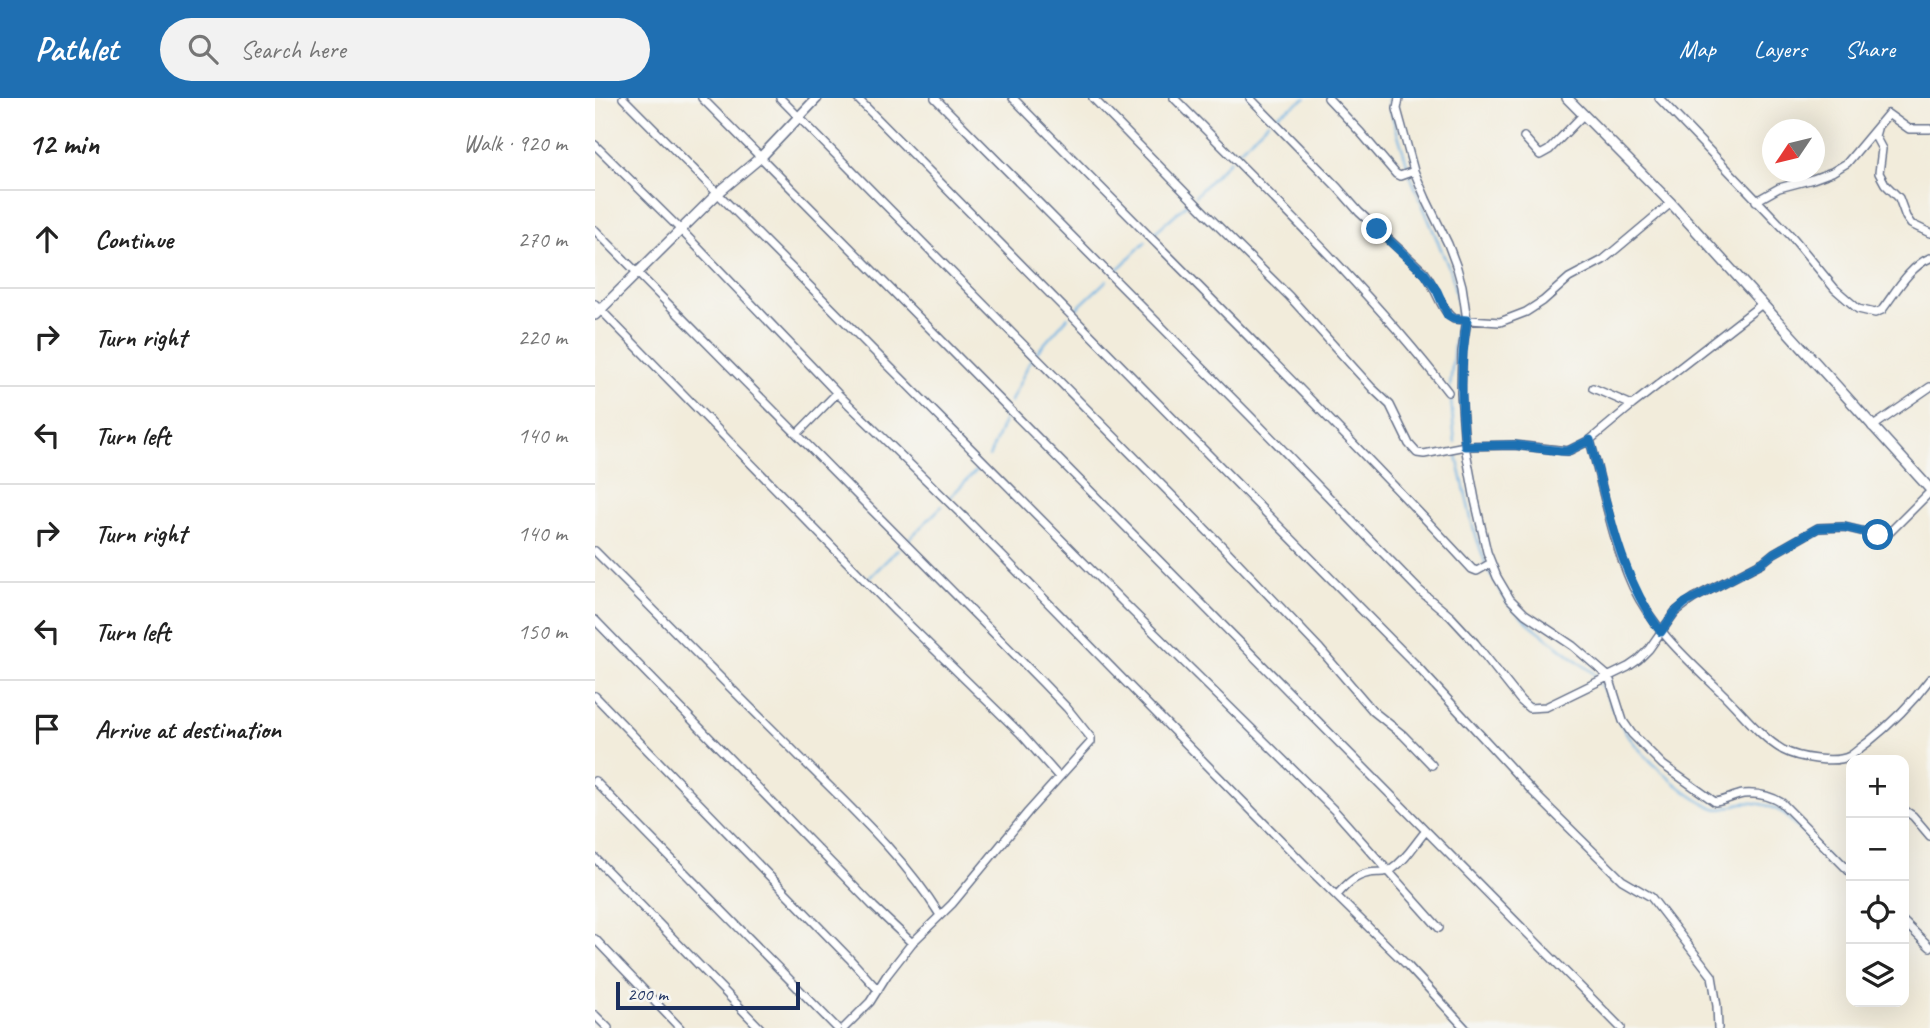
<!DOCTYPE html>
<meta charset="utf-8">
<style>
:root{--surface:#fff;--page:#f2f2f2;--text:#222;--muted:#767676;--line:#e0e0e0;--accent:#1f6fb2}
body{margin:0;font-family:Caveat,sans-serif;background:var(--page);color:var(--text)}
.controls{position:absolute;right:21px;bottom:21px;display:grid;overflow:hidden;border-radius:14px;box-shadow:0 7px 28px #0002}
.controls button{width:63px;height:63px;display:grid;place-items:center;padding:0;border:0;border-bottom:2px solid var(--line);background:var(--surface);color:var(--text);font:35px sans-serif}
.compass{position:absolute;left:1167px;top:21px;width:63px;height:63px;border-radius:50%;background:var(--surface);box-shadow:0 7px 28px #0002;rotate:235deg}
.scale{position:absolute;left:21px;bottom:18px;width:184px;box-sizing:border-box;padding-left:7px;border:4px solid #1b2f5e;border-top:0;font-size:19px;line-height:24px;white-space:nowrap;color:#1b2f5e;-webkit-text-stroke:5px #f6f6f2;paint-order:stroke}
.stop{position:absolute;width:21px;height:21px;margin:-16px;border:5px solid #1f6fb2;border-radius:50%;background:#fff}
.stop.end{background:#1f6fb2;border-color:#fff;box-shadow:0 2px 7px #0008}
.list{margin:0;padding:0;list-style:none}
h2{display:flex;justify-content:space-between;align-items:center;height:91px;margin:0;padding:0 28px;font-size:30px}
h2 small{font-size:23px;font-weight:400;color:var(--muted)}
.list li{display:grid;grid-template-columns:46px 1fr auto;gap:21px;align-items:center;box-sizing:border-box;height:98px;padding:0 28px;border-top:2px solid var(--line)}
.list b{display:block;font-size:26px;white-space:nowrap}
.list em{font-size:23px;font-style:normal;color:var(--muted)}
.icon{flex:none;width:38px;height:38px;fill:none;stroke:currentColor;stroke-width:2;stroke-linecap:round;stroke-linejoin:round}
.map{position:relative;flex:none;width:1335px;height:930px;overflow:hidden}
header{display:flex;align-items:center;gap:42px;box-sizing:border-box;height:98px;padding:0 35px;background:var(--accent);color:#fff}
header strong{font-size:33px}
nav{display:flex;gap:38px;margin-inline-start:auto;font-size:24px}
.search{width:490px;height:63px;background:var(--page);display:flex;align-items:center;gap:18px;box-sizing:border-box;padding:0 24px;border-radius:38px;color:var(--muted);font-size:26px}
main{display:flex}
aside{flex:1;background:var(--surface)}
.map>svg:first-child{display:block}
</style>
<header>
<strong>Pathlet</strong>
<div class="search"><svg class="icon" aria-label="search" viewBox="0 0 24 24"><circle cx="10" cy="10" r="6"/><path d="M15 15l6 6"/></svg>Search here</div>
<nav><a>Map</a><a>Layers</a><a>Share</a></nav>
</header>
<main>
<aside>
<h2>12 min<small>Walk · 920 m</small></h2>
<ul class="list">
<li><svg class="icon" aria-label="ahead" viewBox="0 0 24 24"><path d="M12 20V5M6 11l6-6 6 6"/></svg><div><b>Continue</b></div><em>270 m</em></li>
<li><svg class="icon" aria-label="right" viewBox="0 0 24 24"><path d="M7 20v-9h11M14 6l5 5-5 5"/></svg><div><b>Turn right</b></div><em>220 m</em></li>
<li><svg class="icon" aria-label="left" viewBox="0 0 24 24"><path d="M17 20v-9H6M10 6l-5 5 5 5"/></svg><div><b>Turn left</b></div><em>140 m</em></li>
<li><svg class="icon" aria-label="right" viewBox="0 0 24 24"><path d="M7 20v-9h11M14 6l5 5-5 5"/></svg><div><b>Turn right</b></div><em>140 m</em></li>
<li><svg class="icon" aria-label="left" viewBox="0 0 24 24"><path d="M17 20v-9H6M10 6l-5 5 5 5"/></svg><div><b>Turn left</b></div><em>150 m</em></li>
<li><svg class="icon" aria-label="arrive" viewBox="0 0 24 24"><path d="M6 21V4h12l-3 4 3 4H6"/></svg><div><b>Arrive at destination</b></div></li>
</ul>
</aside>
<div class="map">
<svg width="1335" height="930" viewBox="0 0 1335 930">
<rect width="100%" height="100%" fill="#f6f6f2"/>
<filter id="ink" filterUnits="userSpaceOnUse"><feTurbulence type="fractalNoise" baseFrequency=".0143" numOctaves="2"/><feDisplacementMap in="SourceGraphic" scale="14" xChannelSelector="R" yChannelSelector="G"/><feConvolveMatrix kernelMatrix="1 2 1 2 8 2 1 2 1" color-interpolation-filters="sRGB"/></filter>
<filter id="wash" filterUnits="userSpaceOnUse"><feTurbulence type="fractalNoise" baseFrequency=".00686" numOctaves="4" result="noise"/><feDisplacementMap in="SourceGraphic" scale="28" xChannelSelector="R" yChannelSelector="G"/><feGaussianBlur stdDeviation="1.57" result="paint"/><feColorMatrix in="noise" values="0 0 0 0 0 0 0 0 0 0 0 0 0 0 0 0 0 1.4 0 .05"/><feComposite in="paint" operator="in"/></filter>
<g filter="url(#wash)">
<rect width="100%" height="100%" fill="#f2ecdb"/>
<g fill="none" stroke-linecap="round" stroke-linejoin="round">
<path stroke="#6db1e3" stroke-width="2" d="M793,0l3,14 18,58
M679,19l32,-19
M641,55l32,-31
M815,77l41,98 8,36 -2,6
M600,98l35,-36
M558,136l35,-31
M519,175l32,-32
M479,213l33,-31
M442,254l31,-35
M415,305l21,-44
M860,345l-5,-55 6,-64
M861,354l17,75 13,38
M394,359l18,-43
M355,399l31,-31
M312,443l35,-35
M893,472l21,35 22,20 62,48 3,5
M274,480l29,-29
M1004,585c10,14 14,29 23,43 14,25 66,74 93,82 10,3 17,-3 27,-5 14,-2 29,3 41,10l68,68
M1309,831l26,25"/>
</g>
</g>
<g filter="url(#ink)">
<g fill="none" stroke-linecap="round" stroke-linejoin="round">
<defs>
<path id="minor" d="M28,0l502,506 209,206 105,118
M107,0l919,930
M185,0l445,451 95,100 53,62 30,24 29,30
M262,0l558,566 118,128 89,88 29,17 61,79 5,30 1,22
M340,0l316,319 168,173 32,27 24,26 46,58 8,7 17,-1 82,-40 10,-7 11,-11 26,-37 19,-14 69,-36 11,-9 44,-25 26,-1 34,8 12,-3 40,-40
M418,0c153,157 310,310 459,471l5,2 14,-8
M498,0l114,117 82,81 83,92 18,17 19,39 8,9 7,1 41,-8 49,-1 54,6 22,-11 42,-35 130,-101
M579,0c94,95 192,188 274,294
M655,0l88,90 21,24 66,61c10,13 17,40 29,46l46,3 26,-10 17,-11 26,-23 34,-18 68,-57
M733,0l33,35 35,41 4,2 14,-5
M804,0l-2,11 17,62 12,28 22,45 9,24 5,18 5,34 -5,32 -1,41 4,53 10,54 12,52 10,25 13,22 15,15 48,32 36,31 14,44 9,13 31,31 52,37c10,-1 18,-6 28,-8 13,-1 28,2 39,9l69,70
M1064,0l135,141 41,50 23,20 17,4 7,-3c13,-17 28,-44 48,-52
M1282,31l-2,7 7,13 -3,24 6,11 14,14 7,19 5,7 19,9
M929,39l16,18 9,-5 34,-35
M0,47l86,85 156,163 126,123 341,348 104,102 57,62
M1161,103l23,-13 34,-9 19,-7 15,-9 41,-49 21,15h21
M0,132l448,453 24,25 24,30v4l-63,70 -76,92 -40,39 -25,32 -17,27 -26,26
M0,206l301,308 124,121 39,44
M998,290l39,17
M1277,329l58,-40
M202,336l40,-41
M995,342c13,48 22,101 43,147 20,42 55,73 88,105 20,19 38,44 62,58 15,8 52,14 67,6 6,-4 11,-9 17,-13 24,-19 45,-40 63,-64
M0,453c65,65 130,132 196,197 52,53 110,104 149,167
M0,522l279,287 38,36
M0,598l254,262 29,32
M0,683l242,247
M1309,712l9,6 17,20
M0,760l165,170
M742,797c10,-11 17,-19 32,-22 8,-2 15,1 22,-3 15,-10 23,-25 34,-38
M1309,824l26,25
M0,841l85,89
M0,917l13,13"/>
<path id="major" d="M972,0l104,105 259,286
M0,217l123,-122 43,-36 56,-59"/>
</defs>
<use href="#minor" stroke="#66718a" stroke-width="10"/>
<use href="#major" stroke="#66718a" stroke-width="12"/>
<use href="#minor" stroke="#fff" stroke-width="7"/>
<use href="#major" stroke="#fff" stroke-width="9"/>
</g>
</g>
<g fill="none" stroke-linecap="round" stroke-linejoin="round" filter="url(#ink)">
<path stroke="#1f6fb2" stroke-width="9" d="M782,131l48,45 12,17 11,25 6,3 13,1c-7,44 -6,82 -2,126l49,-1 47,6h7l22,-11c18,67 29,134 71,192l14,-20 10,-9 78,-41 11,-9 44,-25 26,-1 34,8"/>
</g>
</svg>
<div class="controls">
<button>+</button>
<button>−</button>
<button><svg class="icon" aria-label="locate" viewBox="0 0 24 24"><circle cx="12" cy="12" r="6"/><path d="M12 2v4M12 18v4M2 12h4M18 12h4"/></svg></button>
<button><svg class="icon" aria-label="layers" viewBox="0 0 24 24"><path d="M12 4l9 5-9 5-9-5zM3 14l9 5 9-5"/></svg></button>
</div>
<svg class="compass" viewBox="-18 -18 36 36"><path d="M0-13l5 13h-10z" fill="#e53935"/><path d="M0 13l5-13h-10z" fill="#767676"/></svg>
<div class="scale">200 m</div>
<div class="stop" style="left:1283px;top:437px"></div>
<div class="stop end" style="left:782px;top:131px"></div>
</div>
</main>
